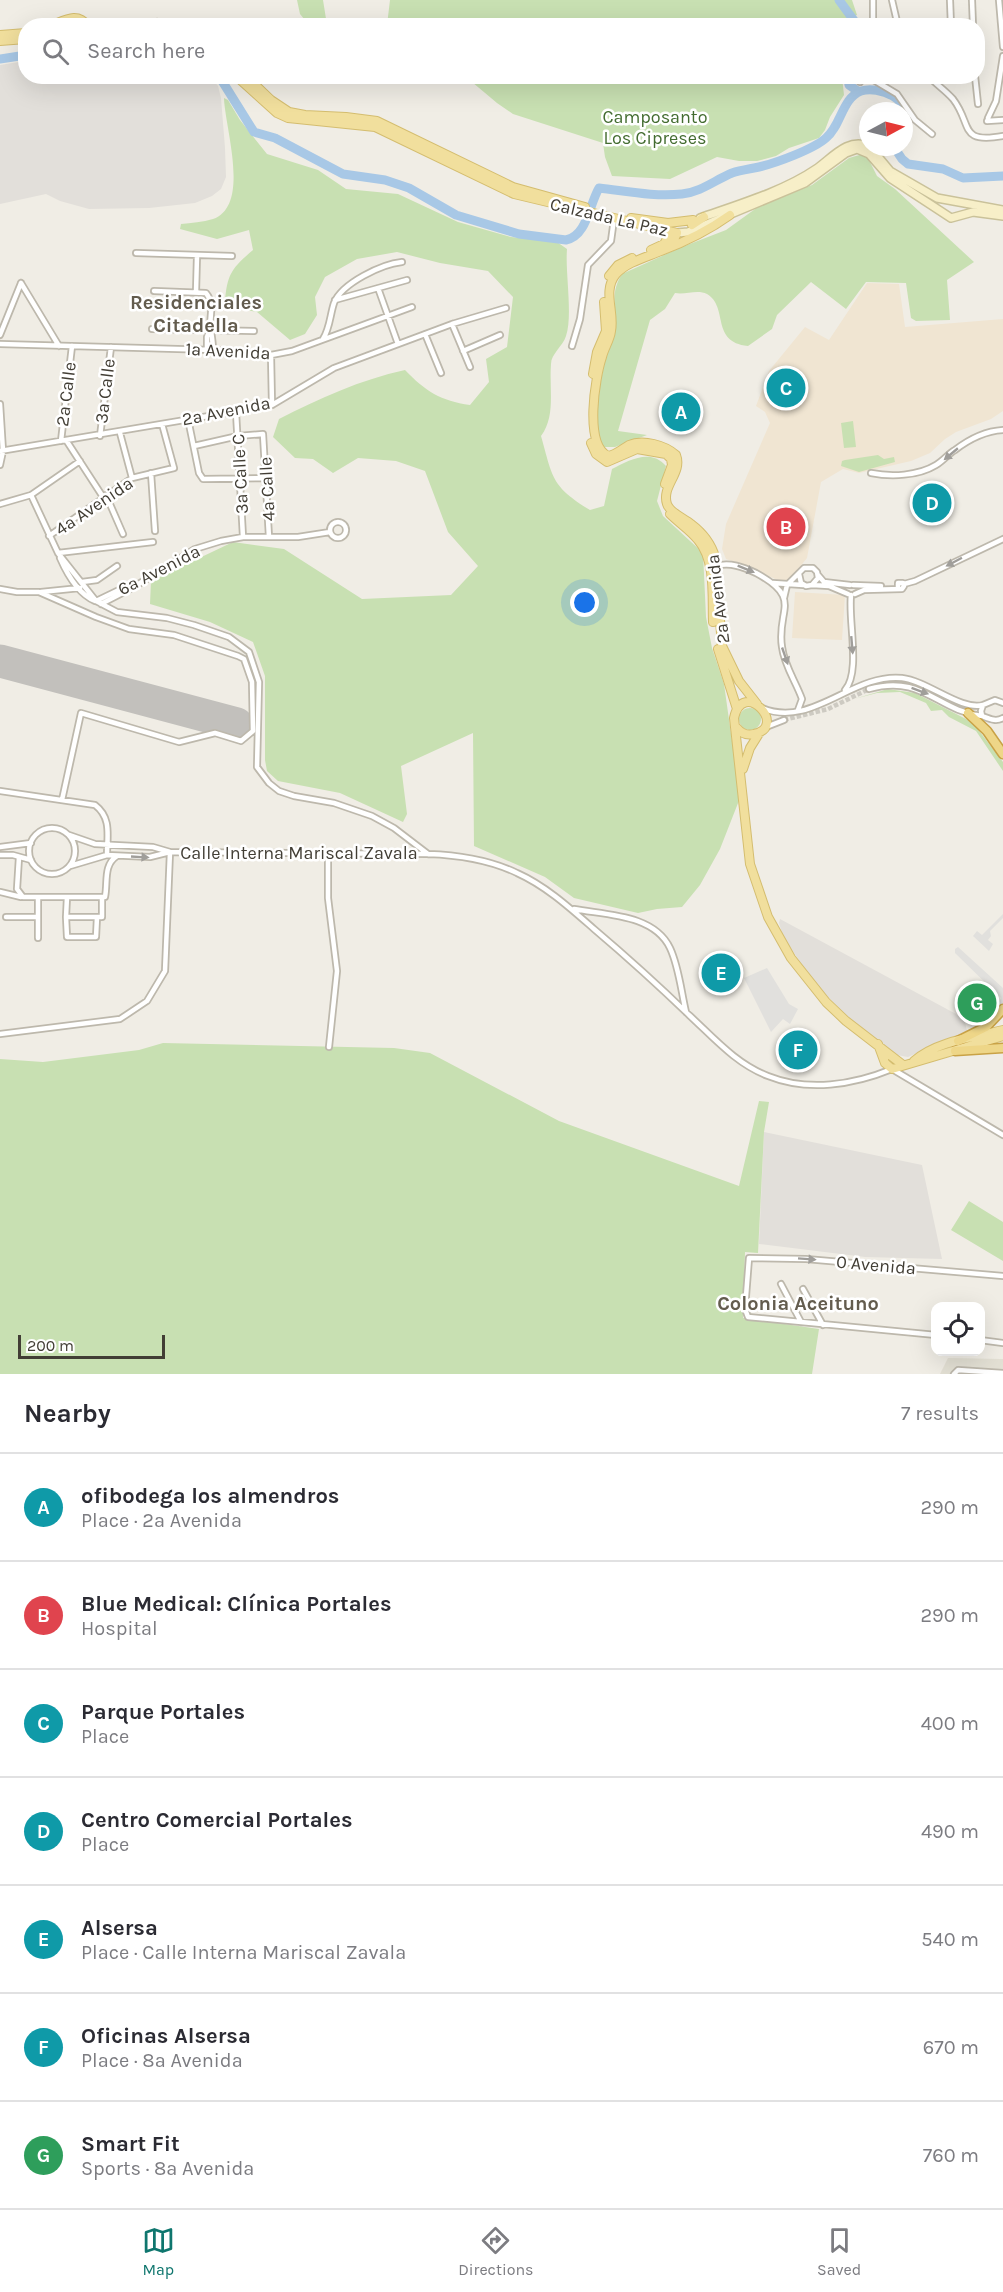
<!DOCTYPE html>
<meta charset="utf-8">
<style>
:root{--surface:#fff;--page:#f7f7f7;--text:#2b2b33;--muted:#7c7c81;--line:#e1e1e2;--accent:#0f766e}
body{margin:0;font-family:Karla,sans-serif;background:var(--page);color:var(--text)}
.controls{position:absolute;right:18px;bottom:18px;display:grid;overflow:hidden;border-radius:12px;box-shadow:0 6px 24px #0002}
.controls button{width:54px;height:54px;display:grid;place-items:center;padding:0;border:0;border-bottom:2px solid var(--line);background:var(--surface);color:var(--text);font:30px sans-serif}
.compass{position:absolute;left:859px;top:102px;width:54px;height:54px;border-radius:50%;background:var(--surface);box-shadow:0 6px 24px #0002;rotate:83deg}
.scale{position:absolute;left:18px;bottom:15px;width:147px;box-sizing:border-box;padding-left:6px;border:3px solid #423e35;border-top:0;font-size:16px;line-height:21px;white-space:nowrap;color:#423e35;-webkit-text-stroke:4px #fff;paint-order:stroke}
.you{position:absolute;left:585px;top:603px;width:21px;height:21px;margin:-15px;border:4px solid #fff;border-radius:50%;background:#1a73e8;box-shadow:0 0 0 9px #1a73e833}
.badge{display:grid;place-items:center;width:39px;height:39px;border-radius:50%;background:var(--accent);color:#fff;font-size:20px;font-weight:700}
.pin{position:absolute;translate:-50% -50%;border:3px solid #fff;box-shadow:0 2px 6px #0006}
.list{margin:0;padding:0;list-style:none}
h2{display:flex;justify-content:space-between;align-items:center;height:78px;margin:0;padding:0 24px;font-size:26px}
h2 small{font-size:20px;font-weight:400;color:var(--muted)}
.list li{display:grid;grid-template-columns:39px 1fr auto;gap:18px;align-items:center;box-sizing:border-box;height:108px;padding:0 24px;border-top:2px solid var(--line)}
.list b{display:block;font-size:22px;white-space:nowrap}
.list p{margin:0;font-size:20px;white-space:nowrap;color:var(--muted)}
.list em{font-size:20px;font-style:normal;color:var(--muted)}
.icon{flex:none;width:33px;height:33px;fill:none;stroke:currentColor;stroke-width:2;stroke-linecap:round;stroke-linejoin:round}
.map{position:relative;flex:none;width:1003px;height:1374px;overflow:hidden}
.search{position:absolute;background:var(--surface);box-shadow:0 6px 24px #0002;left:18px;right:18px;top:18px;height:66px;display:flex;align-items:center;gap:15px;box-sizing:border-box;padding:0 21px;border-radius:24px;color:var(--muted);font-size:22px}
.sheet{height:834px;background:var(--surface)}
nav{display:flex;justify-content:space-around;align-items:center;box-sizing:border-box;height:84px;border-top:2px solid var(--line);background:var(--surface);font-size:16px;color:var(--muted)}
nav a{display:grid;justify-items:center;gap:3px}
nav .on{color:var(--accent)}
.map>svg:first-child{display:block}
</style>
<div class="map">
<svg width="1003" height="1374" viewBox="0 0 1003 1374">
<rect width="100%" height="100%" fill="#f0ede5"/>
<path fill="#e3e0d4" d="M948,1358l55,1v15h-63z"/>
<path fill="#f0e5d2" d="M867,283l32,1 6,43 98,-8v92l-12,8 -35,13 -11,7 -15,14 -19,8 -52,12 -16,-4 -22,13 -14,76 -21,26 -37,-17 -23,-8 -4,-10 4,-25 44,-101 -5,-11 -9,-6 13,-35 36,-44 24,13z
M795,592l50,3 -3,45 -50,-2z"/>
<path fill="#e2dfda" d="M25,61l1,15 35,1 19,3 1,-4h124l8,4 5,6 3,12 4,50 1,29 -5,12 -9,7 -17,7 -46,5 -60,1 -29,-8 -14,-7 -46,10v-139z
M780,919l176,95 9,8 2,9 -59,26 -11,-2 -49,-38 -34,-34 -31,-47 -4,-13z
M764,1132l158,33 20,94 -77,-2 -106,-13z"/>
<path fill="#c8e0b2" d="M297,0h26l4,25h-18l-9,-11z
M390,0h462l5,15 -14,6 3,5 -459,-1z
M842,77l2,18 -14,22 -5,13 -6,8 -30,10 -13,8 -19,5h-18l-22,-4 -47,22 -58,-3 -7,-19 -2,-14 -90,-29 -16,-11 -31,-26z
M224,98l4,2 12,20 27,34 51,16 28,19 52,5 60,28 53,15 46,5 10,7c-2,24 6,66 -1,87 -3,10 -15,18 -15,28 -2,25 5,52 -10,72 12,42 10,50 49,74l14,-4 8,-37c17,-9 39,-21 54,-3l-9,35 6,15 40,37 3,64 6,31 12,36 16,114 -20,51 -20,36 -18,22 -25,2 -19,4 -64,-15 -29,-21 -71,-31 -1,-113 -72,33 6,48 -4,8 -63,-29 -62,-12 -11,-10 -2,-11v-84l-12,-34 -43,-20 -60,-18 1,-23 82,-39 51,7 78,50 89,-4 27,-29 -30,-34 -23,-61 -29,-10 -38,-3 -25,15 -20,-14 -18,-1 -22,-21 6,-18c41,-21 81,-39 126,-49 20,21 36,31 65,35l19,-23 -3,-23 21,-12 6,-50 -25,-26 -48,-8 -43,-11 -40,7 -32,18 -10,20 2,18 -12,19 -15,6 -33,-28 -23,-4 -9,-6c2,-28 7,-34 28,-52l-4,-20 -32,9 -37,-10 1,-5c10,-1 22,-2 32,-5 38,-14 12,-90 11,-121z
M863,154l6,6 8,16 18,13 79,73 -27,18 3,40 -34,1 -5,-3 -5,-35 -40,-1 -20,27 -35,-27 -34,33 -5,14 -24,17c-38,-4 -19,-39 -41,-52 -10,-5 -21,1 -32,-1l-10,16 -15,11 -32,111 29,4 -32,12h-12c-14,-16 -2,-71 4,-92 2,-6 5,-11 7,-17 6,-24 -7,-41 8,-64l60,-27 44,-17 36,-26 50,-19 37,-27z
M853,421l3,26 -12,1 -3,-25z
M878,455l6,4 10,-2 1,5 -36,10 -18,-6 1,-5 3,-1z
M888,689l27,4 53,27 9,8 26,34v9l-27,-40 -27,-14 -7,-7 -11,1 -5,-8 -26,-11 -23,1 -23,6z
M739 719a11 11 0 1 1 22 0a11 11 0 1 1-22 0Z
M163,1043l231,5 36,5 129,68 180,65 20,-85 10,1 -5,30 -6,121 -13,-1 -2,66 76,11 -7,45h-812v-315l43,3 96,-12z
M969,1201l34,21v39l-52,-31z"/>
<path fill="#e1e0dd" d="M1003,914v4l-13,13 1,5 -3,4 5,4 -4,7 -16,-15 4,-5 5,4z
M958,947l45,41v19l-5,-3 3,-6 -46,-45v-4z
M767,968l22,36 9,5 -8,15 -7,-5 -12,13 -27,-54z"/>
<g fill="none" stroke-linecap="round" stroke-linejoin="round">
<path stroke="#a8c8e6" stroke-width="9" d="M839,0l19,26
M0,59l26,-4
M219,76l35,56 21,6 68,36 42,6 24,8 47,27 63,19 47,6c21,-4 23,-35 33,-52 27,3 55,9 83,6 19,-2 33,-14 50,-21 9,-3 18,-4 27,-6 17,-4 55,-18 67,-29 15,-12 16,-40 35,-47 18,-6 52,9 43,31
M848,76l1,9 10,7
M894,147l8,12 6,5 35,5 20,9 40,-2"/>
<path stroke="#c2c0bc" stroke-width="33" d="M0,661l237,63"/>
<path stroke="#cdcac2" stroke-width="4.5" stroke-dasharray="4.5 2" stroke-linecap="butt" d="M784,720l44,-11 41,-20"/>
<defs>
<path id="minor" d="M873,0v26
M892,0l6,26
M950,0l1,26
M972,0l1,26
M999,0l4,47
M152,26l5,-4
M867,76l30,18 18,26 17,14
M928,76c8,8 18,15 25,23 20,26 5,45 50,37
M975,76l3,28
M860,82l1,-6
M988,118l8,-17 7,-45
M987,121l16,-1
M136,253l96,3
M21,283l38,63
M378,288l20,56
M154,291l52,2c10,12 2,25 5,38 1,7 2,12 2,19
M196,292l1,-36
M335,300l72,-20
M452,324l18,43
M152,329l102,2
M425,334l16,39
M0,335l21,-52
M323,339c7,-11 7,-24 11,-36 8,-20 48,-39 68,-41
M0,344l213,6 58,5 21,-4 120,-44
M572,346l8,-27 8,-54 23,-24 3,-22
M207,350v-13l3,-7
M463,351l37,-16
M271,355l1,50
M0,404l3,47 -3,14
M236,412l7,125
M188,419l11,54 4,6 63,-1
M120,433l12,45
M100,436l11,-89
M66,440l37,57
M61,441l11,-95
M194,446l44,-10 25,-2 6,103
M0,451l262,-44 10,-2 62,-37 118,-44 54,-16
M151,473l4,58
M871,473c20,4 47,3 65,-8 7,-4 12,-11 19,-15 13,-10 31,-19 48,-20
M31,495l27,58 38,48 21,11 50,6 27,7 35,12 20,15 10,30 -2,85 12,16 10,8 15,5 40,7 38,13 22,12 34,26
M106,495l17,39
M0,504l31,-9 49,-34
M330 530a8 8 0 1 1 16 0a8 8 0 1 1-16 0Z
M49,536l83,-58 42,-10 -12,-44
M58,553l95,-11
M60,558c7,16 18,36 35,43
M716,566c14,-4 27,1 40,7 48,26 20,37 26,74 2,18 14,35 20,52l-4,11
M818,575l6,7 26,3
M82,582l15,-2 20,-14
M773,583l30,2
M904,584l11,-3 88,-42
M812,585l17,1 19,8
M853,585l28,1
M0,589l17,3h22l57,25 33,12 45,6 64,21 6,3 8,23 1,49 -12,10 -26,-8 -36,9 -98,-29 -19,87
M41,592l39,-4
M855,594l9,-4 38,-1 2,-3 -1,-3h-5v5
M784,598l3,-13 17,-17h9l4,4 1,6 -6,7 -6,1 -5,-3 -2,-9
M96,601l29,-14 12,-2 58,-36 26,-8 22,-4h55l32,-5
M101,604l33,-17
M869,689c54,-15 68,22 113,27
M845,690c16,-18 3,-69 6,-95
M1003,703l-8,-3 -12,5 -2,6 1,5c8,3 14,6 21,2
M762,708c50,21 90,-35 140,-30 26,3 59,33 81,27
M766,727l18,-7
M0,791l95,14c17,13 12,31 12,50
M29 851a23 23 0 1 1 46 0a23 23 0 1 1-46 0Z
M69,835l26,9 58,3 17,5 258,2c29,1 62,6 89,19 29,13 53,35 77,56 33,28 64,56 95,86 24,22 47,49 79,61 40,16 85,9 124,-7l111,66
M0,847l31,-4
M328,854v44l9,73 -8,76
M0,855h13l18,5
M19,857l-2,32 6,8h82c3,-15 -2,-32 12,-41
M70,866l37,-11 43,2 20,-5
M0,892l21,5
M67,897l-1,20h36v-20
M574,909c31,6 80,5 96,39 9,19 11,43 16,64
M6,917h32
M66,917l1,20h29l1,-20
M38,938v-40
M0,1034l120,-15 27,-18 18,-30 5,-119
M781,1284l20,38
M803,1289l20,36
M936,1335l-188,-18 -3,-8 4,-51 57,1 197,17
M980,1340l23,3
M954,1374l4,-4 45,3"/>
<path id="secondary" d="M870,147l20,24 47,27 66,12
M700,218c37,-13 84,-27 116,-49 15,-10 32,-32 52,-23
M677,233l11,-1 117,-49 41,-30 11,-4 12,5 21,24 61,40 22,-6 30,4"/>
<path id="primary" d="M50,26c14,-5 27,-15 38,0
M0,35l26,-2
M0,41l26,-2
M236,76l41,37 11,5 87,9 139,67 163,39 -6,13
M246,76l25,24 18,12 16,3 41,2 31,4 136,66 72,20
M730,215c-21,15 -45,27 -69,36 -14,6 -34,11 -45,23 -14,17 -1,38 -5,57 -1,9 -7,17 -9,26 -7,21 -18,88 6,99 8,-1 14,-7 21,-11 14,-6 36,0 47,10 7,18 -15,31 -9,49 3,9 17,14 24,20 12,9 20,19 24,33l7,89 17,35 18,23
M631,218l37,5 25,-3
M692,225l12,-8
M651,250l13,-6 7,-12
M609,276l9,-11 14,-7
M593,374l4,-22 9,-21 -2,-29
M591,443l5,11 11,8 30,-13 29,5 5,5 1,6 -7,19
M670,514c9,9 20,16 28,26 18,21 14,56 15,82
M718,649l19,60
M737,728c4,5 9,8 17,6 35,-7 -11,-57 -20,-16l16,146 18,53 23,41 35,44 20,19 57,44
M743,769l7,-21 10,-16
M878,1044l7,19 7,6 111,-33
M914,1061c22,-20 61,-24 89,-31"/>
<path id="trunk" d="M968,713l19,18 16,23
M958,1041l28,-14 17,-18
M955,1051l48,-3"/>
</defs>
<use href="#minor" stroke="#bdb8ac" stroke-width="8"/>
<use href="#secondary" stroke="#cac29a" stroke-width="10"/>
<use href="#primary" stroke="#d4bd6f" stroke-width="10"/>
<use href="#trunk" stroke="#c9a246" stroke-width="11"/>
<use href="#minor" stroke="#fff" stroke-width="4.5"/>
<use href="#secondary" stroke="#f7efc8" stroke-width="7"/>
<use href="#primary" stroke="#f1df9d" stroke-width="8"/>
<use href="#trunk" stroke="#eed688" stroke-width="8"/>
</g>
<defs><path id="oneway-solid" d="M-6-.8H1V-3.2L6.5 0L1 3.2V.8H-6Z" transform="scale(1.5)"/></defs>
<g fill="#a09e9a">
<use href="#oneway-solid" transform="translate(951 454) rotate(140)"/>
<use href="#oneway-solid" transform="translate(954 562) rotate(152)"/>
<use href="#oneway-solid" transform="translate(746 569) rotate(22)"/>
<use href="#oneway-solid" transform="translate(852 645) rotate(85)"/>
<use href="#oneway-solid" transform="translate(785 656) rotate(71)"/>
<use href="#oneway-solid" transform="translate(920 691) rotate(20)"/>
<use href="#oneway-solid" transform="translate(140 857) rotate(3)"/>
<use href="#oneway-solid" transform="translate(807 1259) rotate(4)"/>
</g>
<g text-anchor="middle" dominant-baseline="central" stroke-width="5" stroke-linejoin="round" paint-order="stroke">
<g font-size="18" fill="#436c30" stroke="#fff">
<text x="655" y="117">Camposanto<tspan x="655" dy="21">Los Cipreses</tspan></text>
</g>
<g font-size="18" fill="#423e35" stroke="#fff">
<text transform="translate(609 217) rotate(13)">Calzada La Paz</text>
<text transform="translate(228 351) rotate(3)">1a Avenida</text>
<text transform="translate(105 391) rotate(-83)">3a Calle</text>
<text transform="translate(66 394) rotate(-83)">2a Calle</text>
<text transform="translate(226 411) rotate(-11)">2a Avenida</text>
<text transform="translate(240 474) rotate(-93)">3a Calle C</text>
<text transform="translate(267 489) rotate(-93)">4a Calle</text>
<text transform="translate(94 506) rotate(-34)">4a Avenida</text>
<text transform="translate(159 570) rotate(-27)">6a Avenida</text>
<text transform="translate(718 599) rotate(-97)">2a Avenida</text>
<text x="299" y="853">Calle Interna Mariscal Zavala</text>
<text transform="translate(876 1265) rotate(5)">0 Avenida</text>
</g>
<g font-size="20" font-weight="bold" fill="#635c4e" stroke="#fff">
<text x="196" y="302">Residenciales<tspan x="196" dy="23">Citadella</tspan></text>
<text x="798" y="1303">Colonia Aceituno</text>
</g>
</g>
</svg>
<div class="controls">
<button><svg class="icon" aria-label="locate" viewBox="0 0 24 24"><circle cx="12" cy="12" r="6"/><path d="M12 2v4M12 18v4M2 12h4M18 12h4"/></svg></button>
</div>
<svg class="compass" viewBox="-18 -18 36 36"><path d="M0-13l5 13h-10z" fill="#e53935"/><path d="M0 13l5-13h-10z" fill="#7c7c81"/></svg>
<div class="scale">200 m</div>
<div class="you"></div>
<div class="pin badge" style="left:681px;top:412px;background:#0f9aa8">A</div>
<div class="pin badge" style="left:786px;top:527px;background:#e0444e">B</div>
<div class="pin badge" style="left:786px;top:388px;background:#0f9aa8">C</div>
<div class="pin badge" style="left:932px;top:503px;background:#0f9aa8">D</div>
<div class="pin badge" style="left:721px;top:973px;background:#0f9aa8">E</div>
<div class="pin badge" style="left:798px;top:1050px;background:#0f9aa8">F</div>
<div class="pin badge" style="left:977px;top:1003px;background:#2e9e5b">G</div>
<div class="search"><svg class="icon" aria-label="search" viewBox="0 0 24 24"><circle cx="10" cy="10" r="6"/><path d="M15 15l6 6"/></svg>Search here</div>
</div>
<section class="sheet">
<h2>Nearby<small>7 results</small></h2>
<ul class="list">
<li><span class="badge" style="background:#0f9aa8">A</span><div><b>ofibodega los almendros</b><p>Place · 2a Avenida</p></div><em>290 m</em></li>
<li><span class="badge" style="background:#e0444e">B</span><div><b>Blue Medical: Clínica Portales</b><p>Hospital</p></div><em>290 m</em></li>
<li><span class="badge" style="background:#0f9aa8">C</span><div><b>Parque Portales</b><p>Place</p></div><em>400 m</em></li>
<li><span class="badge" style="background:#0f9aa8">D</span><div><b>Centro Comercial Portales</b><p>Place</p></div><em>490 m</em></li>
<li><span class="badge" style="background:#0f9aa8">E</span><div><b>Alsersa</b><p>Place · Calle Interna Mariscal Zavala</p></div><em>540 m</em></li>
<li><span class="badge" style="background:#0f9aa8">F</span><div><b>Oficinas Alsersa</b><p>Place · 8a Avenida</p></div><em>670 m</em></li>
<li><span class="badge" style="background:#2e9e5b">G</span><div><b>Smart Fit</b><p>Sports · 8a Avenida</p></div><em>760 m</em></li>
</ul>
</section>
<nav>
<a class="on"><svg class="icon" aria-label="map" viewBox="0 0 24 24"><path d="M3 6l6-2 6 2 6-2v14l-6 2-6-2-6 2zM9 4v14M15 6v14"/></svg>Map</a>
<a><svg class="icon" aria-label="directions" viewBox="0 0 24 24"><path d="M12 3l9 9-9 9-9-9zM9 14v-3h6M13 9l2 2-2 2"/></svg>Directions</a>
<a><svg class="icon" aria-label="saved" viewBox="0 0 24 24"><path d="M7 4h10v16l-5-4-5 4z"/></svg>Saved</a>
</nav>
